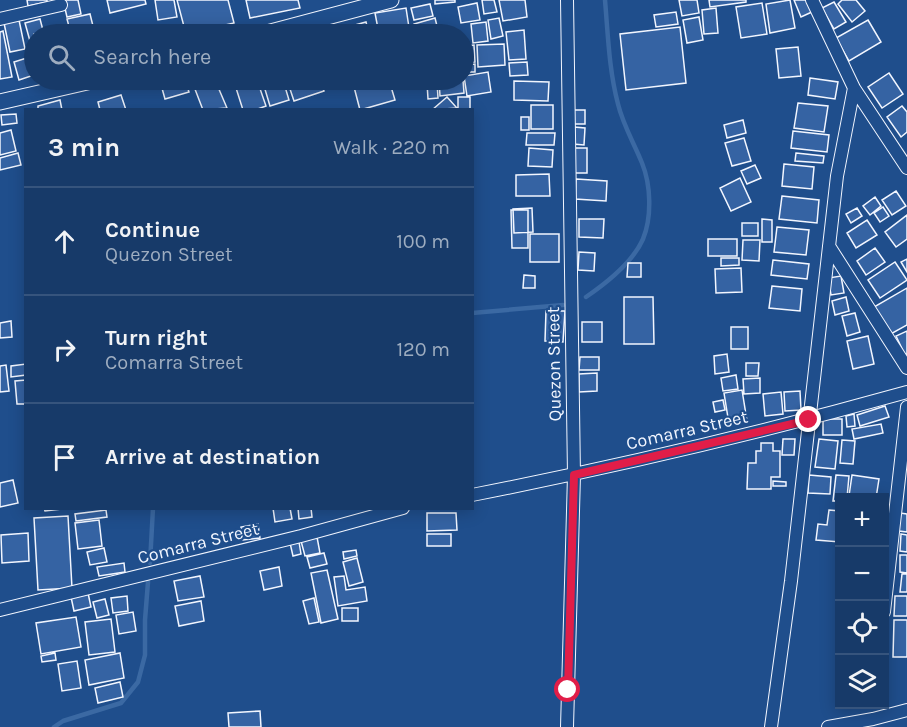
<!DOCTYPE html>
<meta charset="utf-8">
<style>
:root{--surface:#173a69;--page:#244571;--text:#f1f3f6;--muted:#9eadc0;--line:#36547d}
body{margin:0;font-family:Karla,sans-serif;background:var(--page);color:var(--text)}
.controls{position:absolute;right:18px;bottom:18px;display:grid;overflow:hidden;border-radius:0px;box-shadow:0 3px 15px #0003}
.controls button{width:54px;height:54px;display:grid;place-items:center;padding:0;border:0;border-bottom:2px solid var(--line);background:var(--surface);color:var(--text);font:30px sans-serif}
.stop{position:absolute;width:18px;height:18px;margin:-14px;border:4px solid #e11d48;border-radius:50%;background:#fff}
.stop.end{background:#e11d48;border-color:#fff;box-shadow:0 2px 6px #0008}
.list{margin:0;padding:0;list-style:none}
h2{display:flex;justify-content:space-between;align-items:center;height:78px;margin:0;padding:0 24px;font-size:26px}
h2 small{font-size:20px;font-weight:400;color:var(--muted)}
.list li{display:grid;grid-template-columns:39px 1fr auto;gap:18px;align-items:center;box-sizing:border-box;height:108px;padding:0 24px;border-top:2px solid var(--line)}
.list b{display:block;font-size:22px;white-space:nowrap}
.list p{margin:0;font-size:20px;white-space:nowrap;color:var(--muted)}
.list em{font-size:20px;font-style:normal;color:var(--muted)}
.icon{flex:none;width:33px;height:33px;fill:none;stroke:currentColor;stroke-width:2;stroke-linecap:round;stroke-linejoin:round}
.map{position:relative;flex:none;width:907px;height:727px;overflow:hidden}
.search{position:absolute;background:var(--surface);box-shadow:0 3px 15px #0003;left:24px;top:24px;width:450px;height:66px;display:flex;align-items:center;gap:15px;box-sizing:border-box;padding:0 21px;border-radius:33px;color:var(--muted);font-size:22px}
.panel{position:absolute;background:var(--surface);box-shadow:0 3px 15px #0003;left:24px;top:108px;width:450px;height:402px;border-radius:0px}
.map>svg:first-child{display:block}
</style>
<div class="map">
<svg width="907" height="727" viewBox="0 0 907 727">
<rect width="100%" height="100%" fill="#1f4e8c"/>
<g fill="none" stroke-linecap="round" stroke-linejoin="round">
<path stroke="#3b69a3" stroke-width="4.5" d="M586,297c19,-13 47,-35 57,-58 9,-22 8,-54 -1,-76 -8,-20 -19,-38 -24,-59 -9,-34 -10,-69 -13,-104
M472,313l91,-8
M150,563l3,-55
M54,727l9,-6 58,-18 17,-21 7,-27v-35l3,-38"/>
</g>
<path fill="#3563a3" stroke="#f2f6ff" stroke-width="1.5" d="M27,0h20v2l-19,4z
M63,0h15l3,14 -14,3z
M107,0h38l1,4 -36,9z
M155,0h19l3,17 -19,3z
M177,0h51l6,23 -48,11z
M246,0h52l2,8 -50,10z
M435,0h20v2l-20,2z
M482,0h12l3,12 -13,2z
M499,0h26l2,17 -24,4z
M679,0h18l2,13 -17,3z
M709,0h37v2l-36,5z
M790,0l5,28 -25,5 -4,-29z
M794,0h16l4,11 -13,6z
M842,0h14l9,11 -13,11 -14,-18z
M834,2l12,20 -12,7 -12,-21z
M477,3l3,17 -19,3 -3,-16z
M762,3l5,31 -26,4 -5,-31z
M430,4l3,12 -19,4 -3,-12z
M406,8l4,26h-31l-4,-21z
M716,8l2,25 -14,1 -2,-24z
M676,12l2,12 -22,3 -2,-12z
M90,14l5,20h-24l-4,-15z
M699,17l4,23 -16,3 -4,-23z
M435,18l4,16h-23l-2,-10z
M499,18l4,18 -12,3 -3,-19z
M40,19l4,15h-10v6l-4,1 -5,-18z
M19,20l6,29 -15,3 -6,-29z
M868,20l13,22 -32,19 -13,-23z
M366,22l3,12h-35l-1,-3z
M486,22l2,19 -15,2 -2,-19z
M680,27l6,56 -60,7 -6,-56z
M524,30l2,29 -17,1 -3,-28z
M3,31l9,46 -12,2v-47z
M504,44l1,21 -27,2 -1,-22z
M474,45l1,17 -11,1v-17z
M798,47l3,29 -22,2 -3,-29z
M33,56l1,19 -15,5 -5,-18z
M527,62l1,13 -18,1 -1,-13z
M475,64v8h-11v-7z
M488,72l3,20 -24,4 -3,-20z
M889,73l14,21 -21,14 -14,-21z
M810,78l28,4 -3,17 -27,-4z
M165,80h20l4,12 -24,7 -5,-18z
M204,80h11l12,28 -24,2 -10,-26z
M257,80l9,26 -11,4h-12l-7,-22z
M283,80l6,20 -19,6 -6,-20z
M287,80h34l3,11 -30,10z
M366,80h23l6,20 -35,10 -7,-27z
M393,80h25v1l-24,6z
M439,80h24l1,13 -24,3z
M514,81l35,1 -1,19 -34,-1z
M437,82l1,16 -10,1 -1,-16z
M121,95l5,15h-26l-2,-8z
M447,97l10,11 -25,2z
M458,97h12v13h-12z
M60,100l2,10h-24v-4z
M798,103l30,3 -4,26 -30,-4z
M531,105h22v24h-22z
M902,106l5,6v20l-6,5 -14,-20z
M574,110h11v14h-11z
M16,114l1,9 -15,2 -1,-10z
M521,117h8v13h-8z
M743,120l3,13 -19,5 -3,-13z
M574,127l11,1 -1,17 -11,-1z
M11,130l5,21 -16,4v-22z
M793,131l36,4 -2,17 -36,-4z
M527,133h28l-1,12h-28z
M744,138l7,23 -19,5 -7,-23z
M529,148l24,2 -1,17 -24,-1z
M573,148h14v25h-15z
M18,153l3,12 -21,5v-12z
M796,153l28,3 -1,7 -28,-2z
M784,164l30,3 -2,22 -30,-3z
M755,165l6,13 -14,6 -6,-13z
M549,174l1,22h-34v-21z
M740,178l11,24 -20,9 -11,-23z
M576,179l31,2 -1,20 -31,-2z
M896,191l10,15 -14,9 -10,-15z
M782,196l37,4 -2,23 -38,-4z
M875,197l6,9 -11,9 -7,-9z
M883,207l6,9 -9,6 -6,-9z
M532,208l1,24 -19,1 -1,-24z
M857,208l5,8 -11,7 -5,-9z
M511,210h17v38h-16z
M907,215v24l-11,8 -11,-15z
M579,219h25l-1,19 -24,-1z
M762,219l10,1v22h-10z
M867,220l10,15 -21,13 -9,-15z
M742,223h16v13h-16z
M777,227l32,3 -3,25 -32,-3z
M530,234h29v28h-29z
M708,239h29v17h-29z
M743,240h17l-1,21 -17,-1z
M875,248l10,14 -19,13 -9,-14z
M579,252l16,1 -1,18 -16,-1z
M721,258h18v7l-18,1z
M907,259v13l-6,-10z
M773,260l36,4 -2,15 -36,-4z
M895,262l12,18 -27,18 -12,-18z
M628,263h13v14h-14z
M741,268l1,24 -26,1 -1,-24z
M524,275l11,1v12h-12z
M841,276l3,17 -13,2 -3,-17z
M772,286l30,3 -2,22 -31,-3z
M907,288v37l-18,10 -15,-28z
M624,297h29l1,47h-30z
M846,297l3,14 -14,4 -3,-14z
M546,311h19l-2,31 -18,-1z
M855,313l5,19 -13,4 -5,-20z
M11,321l1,16 -12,1v-15z
M582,322h20v20h-20z
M731,327h17v22h-17z
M907,331v23l-2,1 -9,-19z
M868,336l6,28 -21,5 -6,-28z
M727,354l2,18 -14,2 -1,-18z
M580,357h19v13h-20z
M746,363h13l-1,13h-12z
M26,364v11l-15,2v-11z
M6,365l3,26 -9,1v-26z
M597,373v18l-18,1v-18z
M736,375l2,14 -15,2 -2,-13z
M760,378v15l-16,1 -1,-15z
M26,380v24h-9l-2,-23z
M742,390l5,31 -18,3 -5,-31z
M800,391l1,19 -16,1 -1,-19z
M781,392l2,22 -18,2 -2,-22z
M723,400l2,10 -10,2 -2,-10z
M885,406l4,11 -29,9 -3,-11z
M854,414l1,12 -8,1 -1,-11z
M823,419h19v16h-19z
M881,424l2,9 -29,6 -2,-10z
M783,439h12l-1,16h-12z
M819,439l19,2 -3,28 -20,-2z
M842,440l13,1 -2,23 -13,-1z
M761,443h12v8h7v26h-9v12h-24l1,-26h8v-12h5z
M809,475l22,2 -1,17 -22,-1z
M836,475l13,1 -2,22h-7v3h-7z
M852,475l27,4 -3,19 -27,-2z
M13,480l5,23 -18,4v-24z
M773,481l13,1v4h-13z
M44,508h27l-26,3z
M273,508h17l2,11 -17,3z
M298,508h13l1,9 -13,2z
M106,510l1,7 -31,4 -1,-7z
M829,510l11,1v31l-24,-2 2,-16 9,1z
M427,513h29l1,17 -30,1z
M900,513l7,1v18l-8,-1z
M68,516l4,72 -34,2 -4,-72z
M99,520l3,26 -24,3 -3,-26z
M258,524l2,14 -17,2 -2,-13z
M28,533l1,28 -27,2 -1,-28z
M427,534h24v12h-24z
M901,534l6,1v17l-7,-1z
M317,537l3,16 -15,3 -4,-15z
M299,542l2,12 -8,2 -3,-13z
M104,548l3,14 -17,3 -3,-13z
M356,550l1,6 -13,3 -1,-7z
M324,553l3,11 -17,4 -3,-11z
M900,555h7v18l-7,-1z
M357,558l6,24 -14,4 -6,-24z
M124,563l1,9 -26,4 -2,-9z
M279,567l3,19 -18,4 -4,-19z
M327,570l11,49 -17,4 -10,-50z
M902,574h5v18h-7z
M200,576l4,21 -26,4 -4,-20z
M344,576l2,14 19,-3 2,14 -29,5 -4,-29z
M88,593l3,14 -17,4 -3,-14z
M127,596l1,15 -15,2 -2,-15z
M895,596h12v20h-13z
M314,598l5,24 -10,2 -6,-23z
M105,599l4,16 -12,3 -4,-16z
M201,601l3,20 -25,5 -4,-20z
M342,608h16v13h-16z
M133,612l3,19 -17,3 -3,-19z
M76,617l5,30 -40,7 -5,-31z
M111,619l4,33 -26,3 -4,-33z
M894,620h13v37h-14z
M55,653l1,7 -14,2 -1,-6z
M120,653l4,25 -35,7 -4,-25z
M77,661l4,27 -19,3 -4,-27z
M120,682l3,15 -25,6 -3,-15z
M260,711l1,16h-32l-1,-14z"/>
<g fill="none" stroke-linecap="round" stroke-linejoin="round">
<defs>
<path id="minor" d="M567,0l7,475 -7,252
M812,0l42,88
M0,19l61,-14
M829,246l78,122
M472,495c147,-29 292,-63 435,-103
M0,610l301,-74 102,-28
M884,612l23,-205
M771,727l20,-146 46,-405 17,-88 53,80
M828,727l45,-8 34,-9"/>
<path id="tertiary" d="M263,34l128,-34
M0,102l96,-22"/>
</defs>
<use href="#minor" stroke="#f2f6ff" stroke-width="14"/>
<use href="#tertiary" stroke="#f2f6ff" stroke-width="17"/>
<use href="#minor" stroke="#1f4e8c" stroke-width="12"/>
<use href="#tertiary" stroke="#1f4e8c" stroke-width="15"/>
</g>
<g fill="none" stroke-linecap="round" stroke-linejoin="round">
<path stroke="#e11d48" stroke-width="8" d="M568,690l6,-215 235,-55"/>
</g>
<g text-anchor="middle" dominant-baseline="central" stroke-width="4.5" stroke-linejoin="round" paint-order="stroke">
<g font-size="18" fill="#f2f6ff" stroke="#1f4e8c">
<text transform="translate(554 364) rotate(-91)">Quezon Street</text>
<text transform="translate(687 430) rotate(-13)">Comarra Street</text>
<text transform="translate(198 543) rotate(-14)">Comarra Street</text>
</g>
</g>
</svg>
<div class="controls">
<button>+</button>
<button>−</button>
<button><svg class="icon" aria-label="locate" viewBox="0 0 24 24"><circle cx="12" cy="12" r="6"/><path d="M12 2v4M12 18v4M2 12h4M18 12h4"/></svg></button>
<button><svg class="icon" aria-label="layers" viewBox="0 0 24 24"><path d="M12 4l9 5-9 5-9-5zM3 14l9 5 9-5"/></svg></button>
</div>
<div class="stop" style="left:568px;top:690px"></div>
<div class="stop end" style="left:809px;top:420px"></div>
<div class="search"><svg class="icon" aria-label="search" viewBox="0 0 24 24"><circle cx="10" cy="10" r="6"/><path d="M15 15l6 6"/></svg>Search here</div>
<section class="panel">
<h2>3 min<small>Walk · 220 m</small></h2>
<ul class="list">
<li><svg class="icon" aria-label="ahead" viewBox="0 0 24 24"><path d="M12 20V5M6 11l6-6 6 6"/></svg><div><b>Continue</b><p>Quezon Street</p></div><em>100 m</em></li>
<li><svg class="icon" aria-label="right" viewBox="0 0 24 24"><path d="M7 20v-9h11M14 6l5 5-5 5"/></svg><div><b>Turn right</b><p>Comarra Street</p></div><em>120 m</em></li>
<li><svg class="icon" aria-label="arrive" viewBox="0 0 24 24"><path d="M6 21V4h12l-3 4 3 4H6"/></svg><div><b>Arrive at destination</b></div></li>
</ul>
</section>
</div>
